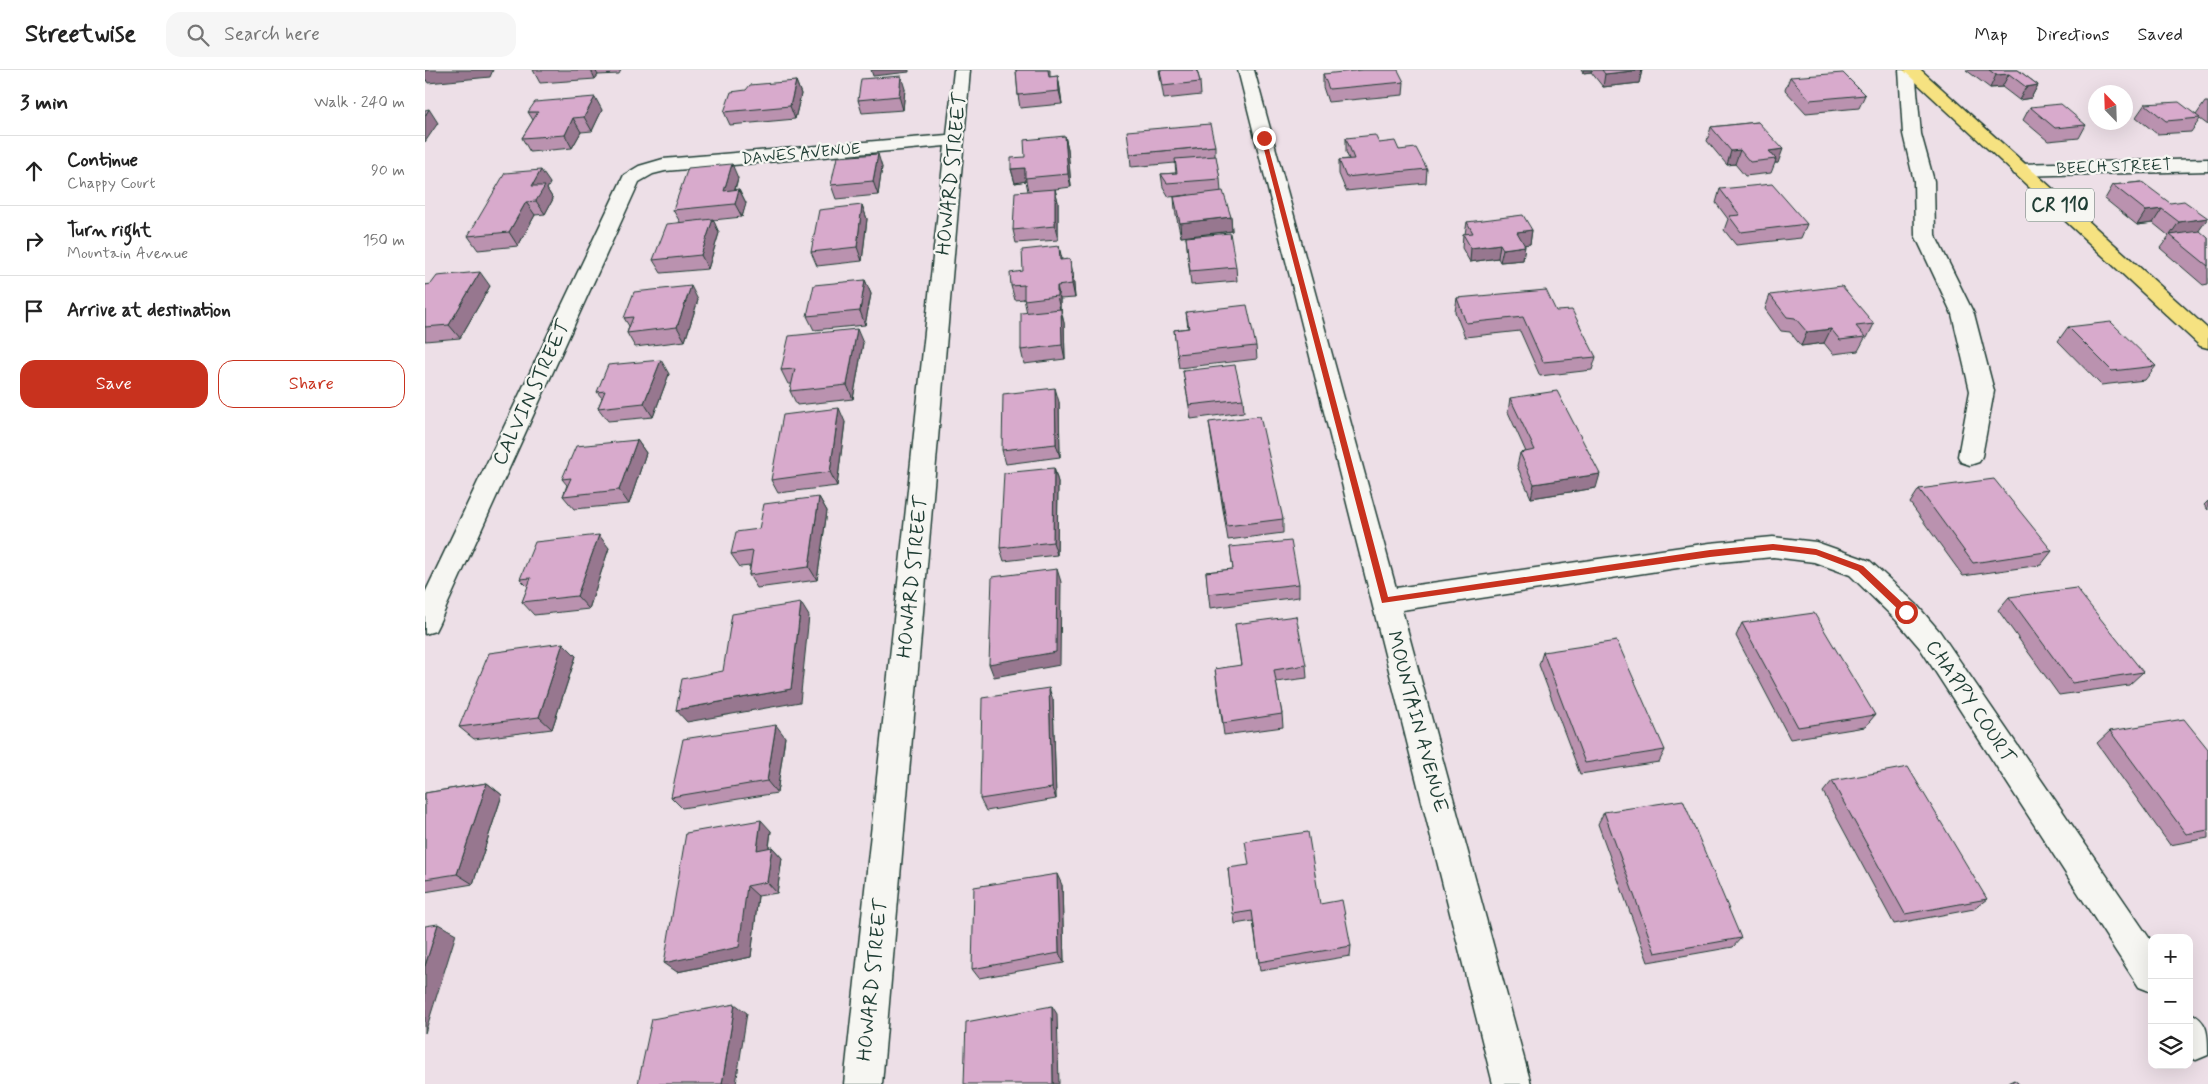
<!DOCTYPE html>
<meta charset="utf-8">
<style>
:root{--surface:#fff;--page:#f6f6f6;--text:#222;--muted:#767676;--line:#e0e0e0;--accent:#c8321e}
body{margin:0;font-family:Mynerve,sans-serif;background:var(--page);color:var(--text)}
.controls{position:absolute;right:15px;bottom:15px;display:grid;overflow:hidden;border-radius:10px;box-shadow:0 5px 20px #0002}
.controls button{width:45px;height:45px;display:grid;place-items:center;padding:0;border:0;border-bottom:1px solid var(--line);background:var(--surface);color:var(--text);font:25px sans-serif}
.compass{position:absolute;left:1663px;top:15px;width:45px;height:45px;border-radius:50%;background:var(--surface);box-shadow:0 5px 20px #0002;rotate:337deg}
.stop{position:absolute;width:15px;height:15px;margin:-11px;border:4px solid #c8321e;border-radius:50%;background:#fff}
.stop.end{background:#c8321e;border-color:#fff;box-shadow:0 1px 5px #0008}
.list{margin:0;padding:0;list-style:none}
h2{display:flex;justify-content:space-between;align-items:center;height:65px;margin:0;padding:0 20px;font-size:21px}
h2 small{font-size:16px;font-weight:400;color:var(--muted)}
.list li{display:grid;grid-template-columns:32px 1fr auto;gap:15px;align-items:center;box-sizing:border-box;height:70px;padding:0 20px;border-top:1px solid var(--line)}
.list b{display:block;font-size:19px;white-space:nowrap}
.list p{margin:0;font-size:16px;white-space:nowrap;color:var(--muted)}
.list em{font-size:16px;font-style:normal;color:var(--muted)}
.actions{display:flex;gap:10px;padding:15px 20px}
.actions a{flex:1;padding:11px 0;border:1px solid var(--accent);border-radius:15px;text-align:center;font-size:18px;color:var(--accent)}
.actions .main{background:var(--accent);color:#fff}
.icon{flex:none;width:28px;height:28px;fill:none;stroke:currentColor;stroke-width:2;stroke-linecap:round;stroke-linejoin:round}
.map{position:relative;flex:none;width:1783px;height:1014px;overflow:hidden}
header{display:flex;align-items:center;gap:30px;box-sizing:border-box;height:70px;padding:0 25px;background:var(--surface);border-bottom:1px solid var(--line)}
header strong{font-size:24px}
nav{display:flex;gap:28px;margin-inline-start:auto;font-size:18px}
.search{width:350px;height:45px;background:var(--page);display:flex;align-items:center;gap:12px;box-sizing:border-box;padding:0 18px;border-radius:15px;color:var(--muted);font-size:19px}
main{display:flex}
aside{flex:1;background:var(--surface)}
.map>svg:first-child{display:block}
</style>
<header>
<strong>Streetwise</strong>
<div class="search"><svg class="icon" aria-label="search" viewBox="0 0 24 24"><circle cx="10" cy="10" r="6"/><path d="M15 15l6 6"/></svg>Search here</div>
<nav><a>Map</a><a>Directions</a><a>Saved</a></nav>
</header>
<main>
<aside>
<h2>3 min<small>Walk · 240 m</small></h2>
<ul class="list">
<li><svg class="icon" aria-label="ahead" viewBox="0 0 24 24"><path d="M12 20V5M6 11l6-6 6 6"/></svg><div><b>Continue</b><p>Chappy Court</p></div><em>90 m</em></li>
<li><svg class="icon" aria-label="right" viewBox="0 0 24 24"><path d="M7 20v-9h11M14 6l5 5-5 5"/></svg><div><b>Turn right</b><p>Mountain Avenue</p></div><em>150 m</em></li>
<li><svg class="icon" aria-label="arrive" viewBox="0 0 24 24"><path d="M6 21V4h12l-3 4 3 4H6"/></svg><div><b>Arrive at destination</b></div></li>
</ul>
<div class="actions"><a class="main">Save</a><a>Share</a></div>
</aside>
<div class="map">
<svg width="1783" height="1014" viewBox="0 0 1783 1014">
<rect width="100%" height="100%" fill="#eddfe7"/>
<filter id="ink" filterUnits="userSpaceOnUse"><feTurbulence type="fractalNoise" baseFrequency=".02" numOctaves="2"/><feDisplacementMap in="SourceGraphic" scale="10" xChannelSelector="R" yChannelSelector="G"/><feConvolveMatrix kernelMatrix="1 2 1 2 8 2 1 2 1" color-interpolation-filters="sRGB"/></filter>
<g filter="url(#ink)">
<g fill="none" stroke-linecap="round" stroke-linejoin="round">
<defs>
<path id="minor" d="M529,0h16l-88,1014h-38l101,-938 -280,25 -12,3 -14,8 -200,441 -4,8 -10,3v-41l199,-418 15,-9 24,-7 284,-24z
M813,0h16l142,518 314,-45 63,-6 43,5 54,19 46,43 24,28 212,310v50l-13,-5 -219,-339 -24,-28 -46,-45 -36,-13 -41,-5 -63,6 -308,47 129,474h-38z
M1474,0h16l6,64 13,47 1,54 39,79 20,77 -12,65 -3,6 -9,3 -9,-3 -3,-6 12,-65 -18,-77 -37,-79 -1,-54 -11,-47z
M1783,89v12l-187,5 -7,-2 -2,-4 2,-4 7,-2z
M1764,942c19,9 19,20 19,43l-12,5 -7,-3z"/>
<path id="major" d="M1478,0h18l287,259v19l-8,-2z"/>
</defs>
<use href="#minor" stroke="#1f3d34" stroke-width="3"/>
<use href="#major" stroke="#1f3d34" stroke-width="3"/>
<use href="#minor" fill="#f6f6f2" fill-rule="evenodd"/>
<use href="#major" fill="#f6e281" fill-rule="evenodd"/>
</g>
<path fill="#ba92af" stroke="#1f3d34" d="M108,0h88l-2,4 -21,1 -3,4 -55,4z
M591,0h34v7l8,-1 2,13 2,15 -42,4 -2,-13z
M734,0h38l3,12 1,13 -37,4z
M1156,0h61l-3,13 -36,4 -12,-15 -8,1z
M1541,0h52l20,15 -7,13 -12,2 -17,-13 -12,1z
M898,4l81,8 -1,13 -75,7 -5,-15z
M1365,7l75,18 -6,13 -53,5 -21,-23z
M371,11l5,13 -6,25 -65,6 -6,-13 22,-22z
M480,19l-2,21 -41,3 -4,-13z
M1780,32h3v23l-8,-6 -9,13 -34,2 -21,-17 9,-13 51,11z
M1605,37l56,18 -7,13 -31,3 -25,-21z
M177,40l-10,21 -11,1 -9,16 -42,4 -8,-14 11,-18 -5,-8z
M1333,52l20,41h-3l-4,10 -26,3 -10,-12 -8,1 -20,-24 4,-14z
M640,66l3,13 3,38 -16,2 3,13v38l-42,3 -3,-13 15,-39 -2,-10 -11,2 -4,-14 14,-12z
M921,68l33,5 20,7 28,19 -1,14 -80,8 -7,-17v-14l10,-1 -3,-7z
M790,76v10l5,23 1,13 10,25 1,14 -51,6 -6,-27 -1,-13 15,-2 -20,2 -6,-10 -2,-13 15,-1 -1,-10 -44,4 -1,-13z
M457,97l-4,28 -42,4 -5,-14z
M313,108l-3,12 4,-1 7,14 -4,14 -29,3 6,13 -11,36 -47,4 -8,-13 27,-38 -7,-12z
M1717,112l56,49 10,7v46l-5,1 -43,-37 9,-12 -16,-13 -16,2 -32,-26 8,-14z
M125,113l-3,6 6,10 -8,15 -10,1 -17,31 -40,4 -10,-14z
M1295,119l87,35 -6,14 -65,7 -12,-15 4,-11 -12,-16z
M437,135l5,14 -5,42 -45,5 -6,-14z
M1042,152l65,8 -2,14h-5l-2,16 -23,2 -2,-4 -28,4 -8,-14 1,-14h2z
M761,167l50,30 1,14 -46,4z
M637,190l11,13 2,25 -15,1v10l4,14 1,36 -41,5 -3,-14 6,-37 -3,-14 -9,1 -4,-14 12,-15z
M440,210l6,14 -6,31 -51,5 -7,-14z
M0,215l65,1 -30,52 -35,3z
M1345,225l104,29 -7,14h-2l-7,13 -25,3 -9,-11 -23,3 -11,-14 -9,-1 -16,-22z
M1032,228l99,13 40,46 -4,13 -52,6 -20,-45 -55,6 -10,-25z
M273,230l-13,41 -50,6 -8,-14 2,-7 -5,-8z
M761,242l70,34 1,13 -78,9 -5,-38 14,-2z
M1643,257l88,39 -11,14 -44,5 -43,-44z
M438,273l-10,56 -56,6 -7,-14 2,-7h-4l-7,-14z
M758,301l60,28 1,13 -53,7z
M244,304l-16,43 -45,4 -10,-13 4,-10 -5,-6z
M1085,328l86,90 -65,10 -14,-32 3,-13 6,-1 -18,-40z
M634,332l1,55 -54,7 -4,-14z
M420,352l-8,64 -59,7 -7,-13z
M784,352l74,97v14l-55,7 -17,-104z
M212,370l9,13 -17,51 -55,5 -11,-13 4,-11 -5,-6z
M629,398l4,14 -1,73 -53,6 -4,-13z
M1494,419l133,62 -11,14 -78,11 -53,-73z
M394,427l8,14 -10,69 -60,8 -8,-13 1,-9 -10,1 -9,-13 28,-25z
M1783,431v9l-4,-5z
M805,477l69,37v13l-89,11 -4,-36 27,-3z
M184,478l-20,61 -55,6 -12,-13 6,-15 -8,-8z
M1584,527l134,75 -14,13 -70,10 -61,-85z
M1317,553l133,92 -10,12 -75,12 -54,-103z
M810,554l71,41 1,13 -31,4 6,32 1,13 -59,8 -9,-66 26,-3z
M1118,582l122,98 -6,12 -79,12 -41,-109z
M151,586l-24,73 -78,10 -15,-12z
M628,630l3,99 -70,12 -6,-12z
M1685,661l98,18v89l-38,7 -73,-102z
M360,667l-8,56 -95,15 -11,-11z
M1407,711l155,118 -13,10 -80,15 -71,-132z
M62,713l15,12 -29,89 -48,8v-99z
M1179,742l137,126 -8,9 -85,15 -50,-138z
M346,761l-2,17 3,-1 10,11 -5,35 -19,3 -7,61 -74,15z
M803,798l92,36 31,42 -1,10 -90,15 -7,-50 -18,3z
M637,815l2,78 -85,15 -7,-9z
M1589,1010l5,4h-14z"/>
<path fill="#97778f" stroke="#1f3d34" d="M0,0h68l-3,7 -62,6 -3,-5z
M166,0h4l3,5 -3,4z
M446,0h38v2l-36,4z
M1158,0h9l-1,2 -8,1z
M1217,0l-3,13 -36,4 2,-13z
M1584,4l-7,13 -12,1 6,-13z
M476,6l4,13 -2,21 -4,-14z
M633,6l2,13 2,15 -3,-13z
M371,11l5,13 -6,25 -5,-13z
M1613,15l-7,13 -12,2 7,-13z
M170,27l7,13 -10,21 -8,-14z
M4,39l9,14 -13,19v-26z
M148,48l8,14 -9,16 -7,-13z
M640,66l3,13 3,38 -3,-13z
M1358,79l-5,14h-3l1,-4 -7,-8z
M1315,80l-5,14 -8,1 4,-14z
M453,84l4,13 -4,28 -5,-14z
M307,94l6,14 -8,26 -6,-13z
M600,98l1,13 -11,2 -4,-14z
M116,100l9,13 -3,6 6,10 -8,15 -9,-13 -4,-15z
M314,119l7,14 -4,14 -7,-13z
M630,119l3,13v38l-3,-14z
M101,132l9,13 -17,31 -9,-14z
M437,135l5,14 -5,42 -5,-14z
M1737,139l-9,14 -16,2 9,-14z
M806,147l1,14 -51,6 -1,-14z
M1783,148l-10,14 -28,3 9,-13z
M288,149l6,14 -11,36 -7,-14z
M1107,160l-2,14 -15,2 2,-14z
M1075,174l-2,14 -28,4 1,-14z
M634,176l3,13 -2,1z
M1100,176l-2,14 -23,2 3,-13z
M645,189l3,14 2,25 -3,-14z
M55,202l10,14 -30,52 -11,-13z
M440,210l6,14 -6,31 -5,-14z
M266,216l7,14 -13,41 -8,-14z
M632,216l3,13v11l-3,-14z
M636,239l3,14 1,36 -3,-14z
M432,259l6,14 -10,56 -6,-14z
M1406,259l-7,14 -23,3 6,-14z
M236,290l8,14 -16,43 -9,-14z
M630,318l4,14 1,55 -4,-13z
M414,338l6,14 -8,64 -7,-14z
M212,370l9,13 -17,51 -10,-14z
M629,398l4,14 -1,73 -4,-13z
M1175,404l-4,14 -65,10 3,-14z
M394,427l8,14 -10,69 -8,-13z
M174,465l10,13 -20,61 -12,-13z
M632,499l4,13 -1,83 -66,12 -5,-13z
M376,533l8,13 -9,86 -113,20 -11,-12 115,-21z
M138,573l13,13 -24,73 -13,-12z
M624,618l4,12 3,99 -4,-11z
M351,655l9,12 -8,56 -10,-12z
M62,713l15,12 -29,89 -16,-10z
M336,750l10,11 -4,30 -10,-11z
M347,777l10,11 -5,35 -10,-11z
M632,804l5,11 2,78 -5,-10z
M322,816l11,10 -7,61 -74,15 -13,-9z
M13,854l18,10 -31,99v-67z
M310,934l12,9 -11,71h-14z
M627,936l5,8 2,70h-6z"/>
<path fill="#d8aacc" stroke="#1f3d34" d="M591,0h32l1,7 9,-1 1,15 -41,4z
M735,0h37l3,12 -37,4z
M938,0h35l6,12 -75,7 -6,-15z
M1177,0h40l-37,4z
M1564,0h29l20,15 -12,2 -17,-13 -13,1z
M1418,3l22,22 -55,5 -20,-23z
M476,6l-2,20 -41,4 3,-21z
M371,11l-6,25 -66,6 7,-20 15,-2 4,-5z
M170,27l-11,20 -11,1 -8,17 -43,3 16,-26h-10l7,-10z
M1754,32l21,16 -34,3 -21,-17z
M1636,34l25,21 -31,3 -25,-21z
M4,39l-4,7v-6z
M1333,52l25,27 -14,2 7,8 -26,3 -10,-12 -9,1 -20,-24z
M785,54l5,22 -85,8 -3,-23z
M950,65l4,8 16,-2 4,9 17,-2 11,21 -81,8 -7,-17 15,-1 -8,-21z
M640,66l3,38 -43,4v-10l-14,1v-11l14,-1 -1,-17z
M453,84l-5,27 -42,4 6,-28z
M791,86l4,23 -53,4 -6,-9 16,-1 -2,-14z
M307,94l-8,27 15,-2 -4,15 -62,6 15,-42z
M116,100l-9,16h13l-9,15 -10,1 -17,30 -41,4 37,-63z
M1717,112l28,21 14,-2 24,17 -29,4 -17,-13 -16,2 -33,-26z
M1347,114l35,40 -66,8 -12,-16 11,-1 -20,-26z
M630,119v37l-42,4 2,-38z
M798,121l8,26 -51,6 -6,-26z
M437,135l-5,42 -46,5 8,-42z
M1098,145l9,15 -15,2 8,14 -22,3 -3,-5 -29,4 -8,-14 10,-1 -6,-11z
M288,149l-12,36 -48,5 14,-36z
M1775,161l8,7v28l-38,-31z
M805,163l6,34 -46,4 -4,-34z
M634,176l1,14 10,-1 2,25 -15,2v10l-33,4v-15l-13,1 -1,-13 13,-2 -1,-21z
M55,202l-31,53 -24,2v-42l6,-1 6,-8z
M440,210l-5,31 -53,5 7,-31z
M266,216l-14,41 -50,6 6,-16 -9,1 10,-26z
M1417,216l32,38 -18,2 9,11 -25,3 -9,-11 -24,3 -12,-14 -8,-1 -17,-22z
M1121,220l10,21 16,-1 24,47 -53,5 -20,-45 -57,6 -9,-25z
M822,235l9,41 -79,8 -3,-24 15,-2 -3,-16z
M636,239l1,36 -41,5v-37z
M1686,252l45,44 -44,5 -44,-44z
M432,259l-10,56 -57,6 5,-22 -14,1 8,-34z
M236,290l-17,43 -46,5 7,-17 -8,1 11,-27z
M810,295l8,34 -54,6 -6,-34z
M630,318l1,56 -54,6 1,-56z
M1132,321l43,83 -66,10 -14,-31 15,-3 -25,-52z
M414,338l-9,64 -59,8 12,-65z
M835,346l23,103 -56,7 -18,-104z
M212,370l-18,50 -56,6 8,-18 -9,1 14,-33z
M629,398l-1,74 -53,6 4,-75z
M1569,409l58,72 -79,12 -54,-74z
M394,427l-10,70 -60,8 4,-24 -22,3 5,-22 23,-3 5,-25z
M174,465l-22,61 -55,6 9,-24 -11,1 15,-37z
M866,471l8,43 -91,10 -2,-22 27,-3 -3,-22z
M632,499l-1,83 -67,12 3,-87z
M1651,518l67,84 -71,11 -63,-86z
M376,533l-10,86 -115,21 6,-31 41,-8 9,-57z
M1389,543l61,102 -77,12 -56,-104z
M871,546l10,49 -32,5 8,44 -59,9 -8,-54 26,-4 -6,-41z
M1192,571l48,109 -80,13 -42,-111z
M138,573l-24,74 -80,10 30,-74z
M624,618l3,100 -72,11 2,-101z
M1759,649l24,30v81l-22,4 -76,-103z
M351,655l-9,56 -96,16 12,-58z
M1483,697l79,132 -82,15 -73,-133z
M62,713l-30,91 -32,5v-86z
M1258,730l58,138 -86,15 -51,-141z
M336,750l-4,30 15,-3 -5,35 -20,4 -8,61 -75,16 22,-130z
M883,762l12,72 22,-4 9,46 -92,16 -7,-51 -19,3 -5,-46 21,-3 -4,-24z
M632,804l2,79 -87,16 2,-82z
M13,854l-13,42v-40z
M310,934l-13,80h-84l14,-65z
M627,936l1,78h-89l2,-62z
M1589,1010l5,4h-8z"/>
</g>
<path fill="#c8321e" d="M839,66l2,2 122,459 322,-47 63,-6 43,5 47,17 46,43v5h-6l-45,-43 -42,-16 -43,-5 -63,7 -328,46 -121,-465z"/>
<g text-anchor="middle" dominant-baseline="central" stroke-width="4.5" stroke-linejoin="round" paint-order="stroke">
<g font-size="16" fill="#1f3d34" stroke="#f6f6f2">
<text transform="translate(376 84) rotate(-5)">DAWES AVENUE</text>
<text transform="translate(1689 97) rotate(-2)">BEECH STREET</text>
</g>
<rect fill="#f6f6f2" stroke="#60746d" stroke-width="1" x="1601" y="118.5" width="68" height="33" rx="4"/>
<g font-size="19" font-weight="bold" fill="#1f3d34">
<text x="1635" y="135">CR 110</text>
</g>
<g font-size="20" fill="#1f3d34" stroke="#f6f6f2">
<text transform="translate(527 104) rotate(-84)">HOWARD STREET</text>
<text transform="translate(107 323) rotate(-65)">CALVIN STREET</text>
<text transform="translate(488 507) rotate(-84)">HOWARD STREET</text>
<text transform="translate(1545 632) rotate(56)">CHAPPY COURT</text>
<text transform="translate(992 652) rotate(75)">MOUNTAIN AVENUE</text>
<text transform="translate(448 910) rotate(-84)">HOWARD STREET</text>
</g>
</g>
</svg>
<div class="controls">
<button>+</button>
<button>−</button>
<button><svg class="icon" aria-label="layers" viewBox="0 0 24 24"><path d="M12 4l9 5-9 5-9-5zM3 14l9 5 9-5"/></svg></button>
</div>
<svg class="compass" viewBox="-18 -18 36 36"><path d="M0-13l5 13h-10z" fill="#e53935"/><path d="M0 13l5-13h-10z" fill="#767676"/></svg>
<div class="stop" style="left:1481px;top:542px"></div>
<div class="stop end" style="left:839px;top:68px"></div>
</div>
</main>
